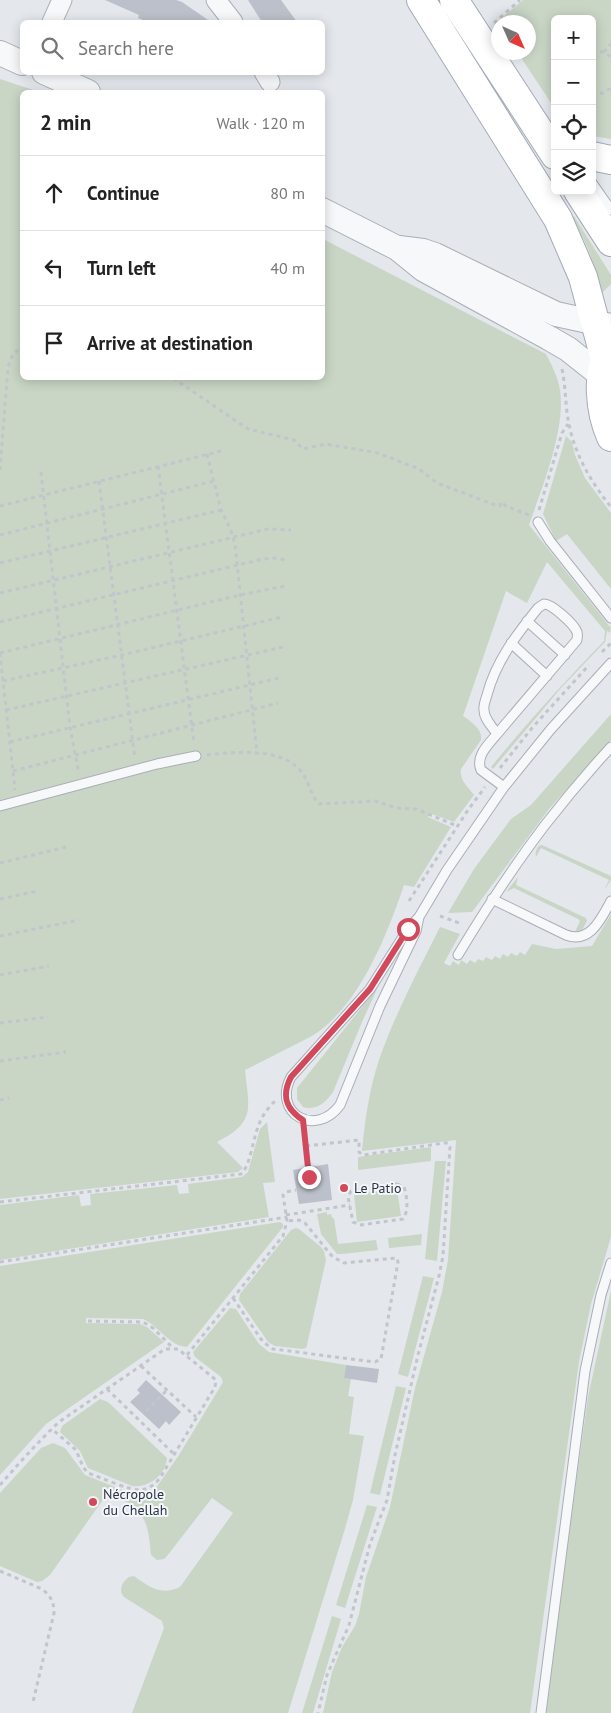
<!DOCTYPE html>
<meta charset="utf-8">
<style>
:root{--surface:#fff;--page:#f2f2f2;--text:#222;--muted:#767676;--line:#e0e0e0}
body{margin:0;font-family:"PT Sans",sans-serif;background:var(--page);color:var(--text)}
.controls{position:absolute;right:15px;top:15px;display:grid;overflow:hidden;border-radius:8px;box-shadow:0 2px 12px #0003}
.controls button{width:45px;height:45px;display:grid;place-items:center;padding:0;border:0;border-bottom:1px solid var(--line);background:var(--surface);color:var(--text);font:25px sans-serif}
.compass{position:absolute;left:491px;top:15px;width:45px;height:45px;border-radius:50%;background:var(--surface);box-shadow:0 2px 12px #0003;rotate:135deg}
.stop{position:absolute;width:15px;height:15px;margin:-11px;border:4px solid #d1495b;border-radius:50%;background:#fff}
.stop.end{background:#d1495b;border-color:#fff;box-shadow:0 1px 5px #0008}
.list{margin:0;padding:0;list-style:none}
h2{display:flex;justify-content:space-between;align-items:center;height:65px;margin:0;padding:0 20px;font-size:21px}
h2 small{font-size:16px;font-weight:400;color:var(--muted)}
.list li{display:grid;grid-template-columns:32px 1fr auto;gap:15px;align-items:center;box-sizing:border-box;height:75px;padding:0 20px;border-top:1px solid var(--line)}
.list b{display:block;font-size:19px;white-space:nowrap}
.list em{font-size:16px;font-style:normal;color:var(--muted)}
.icon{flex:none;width:28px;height:28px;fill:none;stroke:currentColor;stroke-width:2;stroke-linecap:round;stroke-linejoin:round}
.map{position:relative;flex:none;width:611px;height:1713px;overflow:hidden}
.search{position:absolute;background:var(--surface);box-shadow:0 2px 12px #0003;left:20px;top:20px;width:305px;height:55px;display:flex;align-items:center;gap:12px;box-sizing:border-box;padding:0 18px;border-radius:8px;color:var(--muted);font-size:19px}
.panel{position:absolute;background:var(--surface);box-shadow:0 2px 12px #0003;left:20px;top:90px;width:305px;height:290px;border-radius:8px}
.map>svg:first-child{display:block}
</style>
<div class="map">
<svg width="611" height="1713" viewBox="0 0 611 1713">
<rect width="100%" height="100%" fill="#e4e7ec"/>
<path fill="#c9d6c5" d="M523,0h88v139l-19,-3v-117h-37v90l-37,-56 10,-1v-30h-30v3l-1,-3z
M0,79l39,13h-17v286h300l1,-139 223,115c6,12 12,23 14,36 6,39 -18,98 -31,135l82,103 -1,5 -3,-2 -2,11 -44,46 -68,81 -2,-2c36,-44 73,-85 113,-126l1,-10 -58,-69 -20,41 -21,-12 -43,125c8,6 20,13 18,24l-20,29c-2,11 7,18 13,26l-20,27 -25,-9 -1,4 23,10 -37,60 -10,-2c-17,50 -45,122 -92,151l-67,34c4,39 11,52 -28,72l26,26 -5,4 -238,27z
M574,216l37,59v9l-10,10c-5,-28 -14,-51 -29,-76z
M566,436l6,6 3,13 10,23 26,35v76l-44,-55 -11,7 -13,-27z
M611,714v26l-62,69 -77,103 -24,1 26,-44 37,-50 20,-14z
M542,845l69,31v4l-7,10 5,-10 -68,-32 -5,9c-1,-5 1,-12 6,-12z
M518,877l-2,8 70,33 1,3 -5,9 -7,2 5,-11 -2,-2 -64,-31 -8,4z
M611,914v323l-20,67 -12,58 -49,351h-207l9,-41 10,-25 13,-21 4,-12 7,-37 24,-70 25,-119 27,-96 6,-32 8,-120 -94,11c3,-31 7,-61 17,-91 16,-46 39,-89 61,-133l20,7 -16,29 6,3 3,-5 6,4 2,-5 6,4 3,-4 5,3 3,-4 5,2 3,-4 6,3 3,-4 5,3 3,-5 5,3 3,-4 6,3 3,-4 5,3 7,-11 24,5 36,-3z
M378,987l-16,35 -29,70c-7,10 -16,19 -30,15l-6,-8v-11z
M267,1122l8,60 -12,1 6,34 -269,43v-55l79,-10 2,11 10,-1 -1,-11 87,-9 2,9 10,-1 -1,-9 54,-7 6,-5 12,-43z
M431,1147v14l-73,9v-13z
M435,1161h11l-9,100 -12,-2z
M397,1189l4,27 -44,6 -3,-28z
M327,1212v3l4,-1 1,4h2l4,26 38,-4 2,10 -36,4h-5l-16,-20 -4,-20z
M280,1222l3,2v3l-96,120c-18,-1 -28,-21 -44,-28l-57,-1v5l54,1 7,3 17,15 -118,82 -46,51v-209z
M296,1228l3,1 22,18 3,4 2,9 -19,85 -1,3 -4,1 -27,-3 -7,-4 -29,-42 1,-6 51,-64z
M422,1234l-1,11 -32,3 -1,-10z
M423,1276l11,2 -26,99 -10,-3z
M611,1291v422h-67l44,-316z
M230,1308l6,1 23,35 10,8 77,13 -2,13 7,1 -3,17 6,1 -5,37 15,2 -11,64 -9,32 -56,181h-156l32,-85 -2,-7 -38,-24c-6,-7 -2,-15 5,-20l5,-1c15,11 27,20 46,11l53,-74 -21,-15 -45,58 -3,3 -7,1 -6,-5c-3,-36 -7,-49 -44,-61l-57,81 -8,6 -5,1 -37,-16v-73l41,-45 12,-5 12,5 20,27 55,22h8l3,-2 28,-40 44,-73 -2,-5 -26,-20 -2,-5z
M396,1386l10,2 -26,107 -10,-2z
M100,1399l8,3 59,56c-1,17 -18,30 -35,28l-44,-18 -8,-17 -20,-19 2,-6z
M367,1505l10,2 -32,101 -9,-3z
M332,1616l9,3 -28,94h-11z"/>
<path fill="#bbc0ca" d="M105,0h71l6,2 29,20h-63l-10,-4 1,-3z
M248,0h33l16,22h-35z
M328,1164l4,36 -33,4 -6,-34z
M346,1365l33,4 -2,14 -33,-5z
M146,1380l35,32 -12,13 -3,-4 -7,8 -29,-27 10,-9 -3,-3z"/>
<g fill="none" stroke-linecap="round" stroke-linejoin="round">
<defs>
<path id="service" d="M592,183l19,27
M538,522l12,19 61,77
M544,604c8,0 30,20 33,28 1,4 0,5 0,8l-80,94c-5,-8 -13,-15 -13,-24 -1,-5 2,-11 3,-15 9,-34 30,-61 51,-87z
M527,621l38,34
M511,643l36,33
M497,734c-8,10 -22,22 -16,36l23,17
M0,806l157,-42 39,-8
M492,899l74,36c24,9 35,-16 45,-34
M419,917l-3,14 -36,75 -40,99c-24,33 -68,9 -49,-28l79,-88 38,-60 11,-12 28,-47 57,-83 47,-58 60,-66
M458,955c27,-45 55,-88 87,-130 21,-27 43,-53 66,-78
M541,1713l44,-342 16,-76 10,-32"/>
<path id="minor" d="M216,0l17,22
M52,22l10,-22
M264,72l6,10"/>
<path id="tertiary" d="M0,53l22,10
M44,72l44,20
M322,210l75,38 26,21 126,69 19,11 34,27
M399,248l24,3 12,4 121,59 55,12"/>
<path id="primary" d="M421,0l137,219 25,58 22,82
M454,0l101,155
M592,156l19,4
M578,191l33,51
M611,348c-16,24 -11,64 0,89"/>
</defs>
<use href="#service" stroke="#a9aeb7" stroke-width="11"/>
<use href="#minor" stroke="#a9aeb7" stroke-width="21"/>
<use href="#tertiary" stroke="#a9aeb7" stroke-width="26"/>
<use href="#primary" stroke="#a3abb8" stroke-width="30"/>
<path stroke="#c2c5cb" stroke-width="3" stroke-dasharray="4 4" stroke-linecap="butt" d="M494,23l26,-23
M592,51l12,1 7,5
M604,52l7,-8
M592,94l11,-1 8,-5
M562,369c4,18 3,37 7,55 6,31 22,58 42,83
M173,378l75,51 46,11 9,9 23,-5 52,9 41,16 18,14 58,22 5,1 1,-4 5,4 23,9
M207,454l14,56 9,18 5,16 22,209
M158,466l36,277
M0,470l8,-103 5,-13 9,-7
M41,472l29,255 9,47
M99,481l36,277
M0,506l221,-55
M539,510l23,-77 6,-9
M0,535l214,-54
M0,563l221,-53
M0,593l268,-64 23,1
M0,622l263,-63 13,-1 9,2
M602,652l9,-9
M0,653l240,-58 45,-9
M0,653l15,137
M3,681l119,-26 160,-38
M6,710l277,-63
M10,742l269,-64
M207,755c28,-3 73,-8 93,15 9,10 10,25 19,34l56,-3 22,7 19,1 41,17
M500,768l32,-40 57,-63
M13,771l265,-68
M0,863l70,-17
M0,899l38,-8
M409,901l59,-91 17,-23
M440,916l22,8
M0,936l79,-16
M0,975l49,-9
M0,1023l48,-6
M0,1061l66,-9
M0,1100l9,-2
M305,1133l4,44
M306,1146l53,-6v12l4,3 81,-12h4l2,4 -7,109 -4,20 -21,79 -23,100 -8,45 -17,44 -21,81 -22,50 -9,38
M397,1184l7,3c3,9 5,24 -1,32l-43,6 -7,-3 -5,-25 3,-6z
M0,1202l241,-28c9,-7 12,-35 17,-47 3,-10 10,-19 17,-26
M286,1215l64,-10
M0,1262l287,-45
M233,1298l30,44 10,7 102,13 6,-3 17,-97 -1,-4 -53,5 -4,-2 -9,-6 -26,-32 -6,-3 -12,1
M88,1321l55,1 10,6 20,20
M187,1355l96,-119 4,-15 -4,-26 3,-3 10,-2
M141,1366l55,51
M107,1389l67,65
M146,1411l21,-21
M0,1485c19,-22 38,-43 59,-63l106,-73h13l38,31 -1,7 -55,91c-5,6 -11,11 -19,12 -11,1 -41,-13 -53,-17l-5,-6 -7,-17 -24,-21
M0,1571l42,18c9,7 12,13 12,24l-21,89"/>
<use href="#service" stroke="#f7f8fa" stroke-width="9"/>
<use href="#minor" stroke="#f7f8fa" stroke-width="19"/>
<use href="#tertiary" stroke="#f7f8fa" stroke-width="24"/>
<use href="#primary" stroke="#fff" stroke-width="28"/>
</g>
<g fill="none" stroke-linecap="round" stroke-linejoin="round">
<path stroke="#d1495b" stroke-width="6" d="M309,1177l-6,-57c-17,-11 -22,-24 -12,-43l79,-88 38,-60"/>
</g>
<g fill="#d1495b" stroke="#f4f6f9" stroke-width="2">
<circle cx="344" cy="1188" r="5"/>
<circle cx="93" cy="1502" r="5"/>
</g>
<g text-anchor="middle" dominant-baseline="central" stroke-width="4" stroke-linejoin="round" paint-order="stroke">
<g font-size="14" fill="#2b3445" stroke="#f4f6f9" text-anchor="start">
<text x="354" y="1188">Le Patio</text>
<text x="103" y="1494">Nécropole<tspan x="103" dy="16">du Chellah</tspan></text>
</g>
</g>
</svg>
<div class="controls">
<button>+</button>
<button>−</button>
<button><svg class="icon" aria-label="locate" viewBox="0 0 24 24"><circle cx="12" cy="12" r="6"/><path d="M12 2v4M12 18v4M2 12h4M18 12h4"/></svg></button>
<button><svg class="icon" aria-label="layers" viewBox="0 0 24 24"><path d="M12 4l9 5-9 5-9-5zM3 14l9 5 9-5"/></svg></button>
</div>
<svg class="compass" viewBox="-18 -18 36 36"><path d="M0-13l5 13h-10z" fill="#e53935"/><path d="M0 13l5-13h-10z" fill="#767676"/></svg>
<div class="stop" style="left:408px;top:929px"></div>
<div class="stop end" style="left:309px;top:1177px"></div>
<div class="search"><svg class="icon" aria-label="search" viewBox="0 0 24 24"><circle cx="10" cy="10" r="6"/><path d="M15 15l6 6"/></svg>Search here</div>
<section class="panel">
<h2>2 min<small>Walk · 120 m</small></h2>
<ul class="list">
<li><svg class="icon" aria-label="ahead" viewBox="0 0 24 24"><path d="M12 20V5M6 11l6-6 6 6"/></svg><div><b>Continue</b></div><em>80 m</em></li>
<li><svg class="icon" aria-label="left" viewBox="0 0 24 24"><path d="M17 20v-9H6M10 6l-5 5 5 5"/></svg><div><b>Turn left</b></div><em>40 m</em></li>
<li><svg class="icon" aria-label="arrive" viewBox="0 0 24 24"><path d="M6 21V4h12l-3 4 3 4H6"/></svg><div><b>Arrive at destination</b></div></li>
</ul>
</section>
</div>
